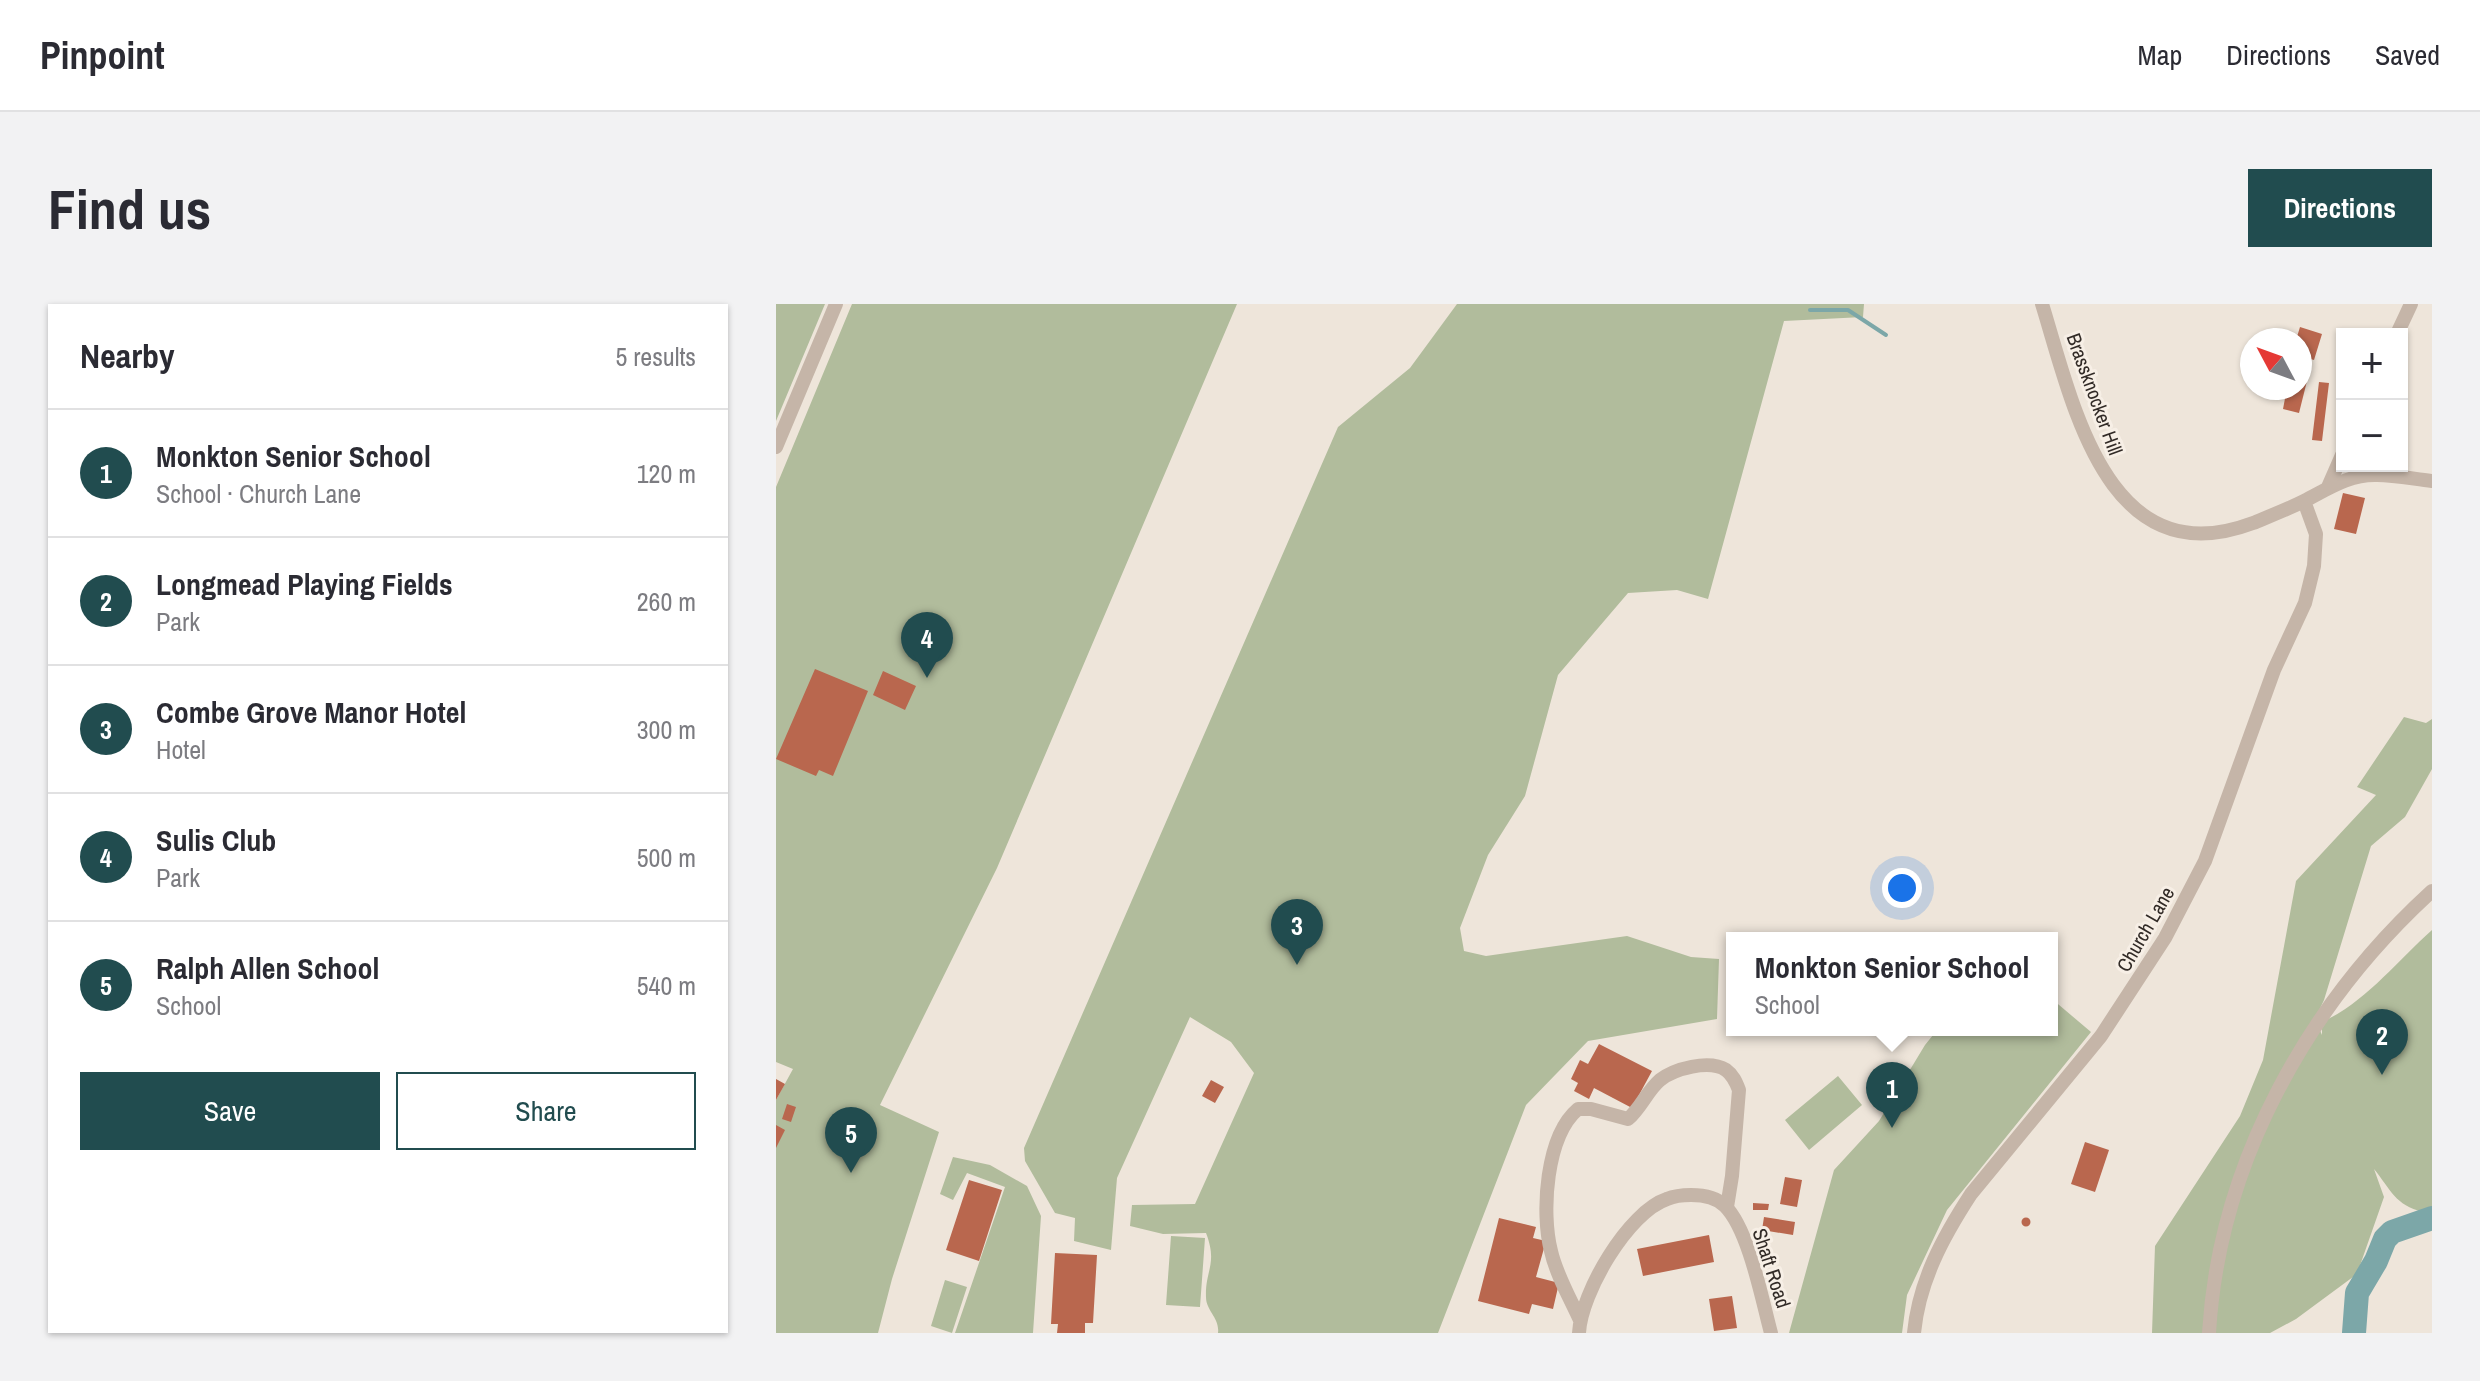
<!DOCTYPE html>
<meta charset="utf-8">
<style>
:root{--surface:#fff;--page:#f2f2f3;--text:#2b2b33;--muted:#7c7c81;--line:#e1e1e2;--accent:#214c4f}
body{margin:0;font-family:"Archivo Narrow",sans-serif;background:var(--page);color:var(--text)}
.controls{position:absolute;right:24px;top:24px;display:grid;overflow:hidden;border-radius:0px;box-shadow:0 2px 6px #0004}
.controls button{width:72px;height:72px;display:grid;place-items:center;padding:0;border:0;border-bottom:2px solid var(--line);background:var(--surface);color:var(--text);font:40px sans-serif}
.compass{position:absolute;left:1464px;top:24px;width:72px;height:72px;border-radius:50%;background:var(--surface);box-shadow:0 2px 6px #0004;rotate:311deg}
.you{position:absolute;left:1126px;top:584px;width:28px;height:28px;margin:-20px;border:6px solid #fff;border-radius:50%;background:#1a73e8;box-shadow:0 0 0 12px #1a73e833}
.badge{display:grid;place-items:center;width:52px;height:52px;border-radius:50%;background:var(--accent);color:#fff;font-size:26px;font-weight:700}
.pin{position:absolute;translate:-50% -66px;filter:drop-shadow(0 2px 4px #0008)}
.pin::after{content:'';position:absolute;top:42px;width:28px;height:24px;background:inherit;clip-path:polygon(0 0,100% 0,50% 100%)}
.popup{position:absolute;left:950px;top:628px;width:332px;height:104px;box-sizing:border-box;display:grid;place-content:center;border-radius:0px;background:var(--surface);filter:drop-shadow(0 2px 6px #0005);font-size:26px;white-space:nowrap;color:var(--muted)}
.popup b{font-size:30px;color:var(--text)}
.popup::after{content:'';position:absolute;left:50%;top:100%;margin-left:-16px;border:16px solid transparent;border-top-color:var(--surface)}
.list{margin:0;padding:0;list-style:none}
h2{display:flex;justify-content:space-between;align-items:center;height:104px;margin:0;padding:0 32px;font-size:34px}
h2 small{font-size:26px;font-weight:400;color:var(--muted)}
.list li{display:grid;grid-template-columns:52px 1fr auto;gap:24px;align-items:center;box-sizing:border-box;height:128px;padding:0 32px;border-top:2px solid var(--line)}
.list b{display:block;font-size:30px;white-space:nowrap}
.list p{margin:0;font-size:26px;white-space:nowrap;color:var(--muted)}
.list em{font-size:26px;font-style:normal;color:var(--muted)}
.actions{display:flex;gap:16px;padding:24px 32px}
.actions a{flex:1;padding:18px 0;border:2px solid var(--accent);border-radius:0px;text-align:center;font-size:28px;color:var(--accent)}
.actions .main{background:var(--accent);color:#fff}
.map{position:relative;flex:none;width:1656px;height:1029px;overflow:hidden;border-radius:0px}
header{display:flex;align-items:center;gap:48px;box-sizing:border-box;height:112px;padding:0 40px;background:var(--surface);border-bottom:2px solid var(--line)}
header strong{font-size:38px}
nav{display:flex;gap:44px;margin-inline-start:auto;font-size:28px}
.intro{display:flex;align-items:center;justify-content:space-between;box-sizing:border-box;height:192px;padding:0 48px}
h1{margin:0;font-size:56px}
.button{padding:20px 36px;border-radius:0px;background:var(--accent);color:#fff;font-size:28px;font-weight:700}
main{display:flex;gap:48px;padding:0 48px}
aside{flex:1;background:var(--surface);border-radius:0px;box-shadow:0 2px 6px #0004}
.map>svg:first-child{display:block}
</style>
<header>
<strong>Pinpoint</strong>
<nav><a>Map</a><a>Directions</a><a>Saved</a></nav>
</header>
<div class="intro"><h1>Find us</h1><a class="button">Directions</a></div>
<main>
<aside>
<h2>Nearby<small>5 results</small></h2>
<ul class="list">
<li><span class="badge">1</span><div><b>Monkton Senior School</b><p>School · Church Lane</p></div><em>120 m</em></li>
<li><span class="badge">2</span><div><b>Longmead Playing Fields</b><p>Park</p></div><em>260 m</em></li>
<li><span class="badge">3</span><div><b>Combe Grove Manor Hotel</b><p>Hotel</p></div><em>300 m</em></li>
<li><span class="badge">4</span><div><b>Sulis Club</b><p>Park</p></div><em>500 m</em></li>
<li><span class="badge">5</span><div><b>Ralph Allen School</b><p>School</p></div><em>540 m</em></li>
</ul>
<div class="actions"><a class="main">Save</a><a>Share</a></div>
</aside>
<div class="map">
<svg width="1656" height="1029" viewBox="0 0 1656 1029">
<rect width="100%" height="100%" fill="#eee5da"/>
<path fill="#b1bc9c" d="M0,0h49l-49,117z
M76,0h385l-240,564 -117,237 59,27 -47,147 -14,54h-102v-233l17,-31 -17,-7v-575z
M681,0h407l-1,13 -79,4 -76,278 -31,-9 -49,3 -70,82 -33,121 -37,59 -28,73 4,23 22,5 141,-20 64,21 28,2 -2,60 -129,22 -62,64 -88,228h-220c2,-15 -12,-22 -12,-36 -1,-27 12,-33 0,-64l-43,1 -33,-8 2,-21 63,-1 59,-131 -23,-31 -41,-25 -73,161 -6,72 -37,-9 1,-23 -20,-5 -30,-52 -1,-13 314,-721 72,-59z
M1628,413l22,6 6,-4v50l-27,48 -34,29 -47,154 -9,19 7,16v-13c44,-20 74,-60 110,-92v278l-9,4c-28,-7 -32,-22 -49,-43l10,28 -27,77 -61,45 -26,14h-118l3,-87 85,-130 23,-56 33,-179 80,-86 -19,-8z
M1276,695l39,33 -144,178 -40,85 -5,38h-113l45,-163 45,-49 46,-76 12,-15h115z
M1062,772l24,29 -53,45 -24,-30z
M177,853l37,8 37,21 14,30 -8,117h-78l50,-146 -38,-14 -14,27 -13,-6z
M395,932l34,2 -5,69 -34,-2z
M169,976l22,7 -15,46 -21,-7z"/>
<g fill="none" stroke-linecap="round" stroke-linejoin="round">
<path stroke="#7ca7a8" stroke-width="4" d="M1034,6h38l38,25"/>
<path stroke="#7ca7a8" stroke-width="24" d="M1578,1029l3,-40 19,-32 9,-22 7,-7 40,-14"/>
</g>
<path fill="#b9674e" d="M1524,23l22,7 -8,26 -14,-4v-16h-4z
M1524,76l7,1 -8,32 -16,-4 4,-21h13z
M1543,78l10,1 -7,58 -10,-1z
M1567,189l22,5 -9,36 -22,-5z
M39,365l53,22 -35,85 -14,-6 -3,6 -40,-17z
M107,367l33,15 -11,24 -32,-15z
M823,740l53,27 -20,37 -38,-20 -5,11 -15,-8 4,-8 -7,-4 9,-19 8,4z
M0,775l9,5 -9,16z
M435,776l13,7 -9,16 -13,-7z
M11,800l9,3 -5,15 -9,-3z
M0,821l9,5 -9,18z
M1309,838l24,8 -14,42 -24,-8z
M1009,873l17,3 -5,27 -17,-3z
M193,876l33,10 -23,71 -33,-11z
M977,899l16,1 -1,6h-15z
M988,913l31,5 -2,13 -31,-5z
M1245.5 918a4.5 4.5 0 1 1 9 0a4.5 4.5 0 1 1-9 0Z
M723,914l37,9 -3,11 13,3 -10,36 23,6 -6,26 -21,-5 -3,10 -51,-13z
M933,931l5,27 -71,14 -6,-27z
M279,949l42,2 -4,68h-8v10h-28l1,-9h-7z
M956,992l5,32 -23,3 -5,-32z"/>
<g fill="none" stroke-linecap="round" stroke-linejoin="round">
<path stroke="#c5b5a8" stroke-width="14" d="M1266,0c31,100 65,274 211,219 17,-7 35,-14 51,-22 24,-12 45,-27 73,-26 18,0 37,4 55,6
M1621,30l14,-30
M0,143l60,-143
M1552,183l14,-32
M804,1016c-10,-22 -24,-46 -29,-69 -10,-39 -5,-115 27,-142h13l37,10c13,-11 19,-28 32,-39 14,-11 49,-21 66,-10 7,5 10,12 13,20l-7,86 -5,31
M803,1029c2,-40 49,-121 88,-134 7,-3 17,-4 24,-4 13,0 25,2 34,11 24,24 37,94 46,127
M1138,1029c5,-52 29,-96 57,-139l130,-158 64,-98 40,-77 69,-191 31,-67 9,-37 2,-32 -12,-33
M1433,1029c10,-170 99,-329 223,-442"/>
</g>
<g text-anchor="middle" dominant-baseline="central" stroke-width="6" stroke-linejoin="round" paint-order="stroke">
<g font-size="20" fill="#322b27" stroke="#f7efe6">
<text transform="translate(1319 90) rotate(70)">Brassknocker Hill</text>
<text transform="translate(1369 625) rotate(-60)">Church Lane</text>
<text transform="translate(996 964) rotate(72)">Shaft Road</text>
</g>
</g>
</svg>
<div class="controls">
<button>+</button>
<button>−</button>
</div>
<svg class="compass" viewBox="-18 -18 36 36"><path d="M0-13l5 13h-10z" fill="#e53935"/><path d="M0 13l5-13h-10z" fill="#7c7c81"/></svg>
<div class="you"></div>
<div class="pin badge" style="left:1116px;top:824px">1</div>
<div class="popup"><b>Monkton Senior School</b>School</div>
<div class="pin badge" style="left:1606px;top:771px">2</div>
<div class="pin badge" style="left:521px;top:661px">3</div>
<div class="pin badge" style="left:151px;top:374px">4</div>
<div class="pin badge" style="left:75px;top:869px">5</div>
</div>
</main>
